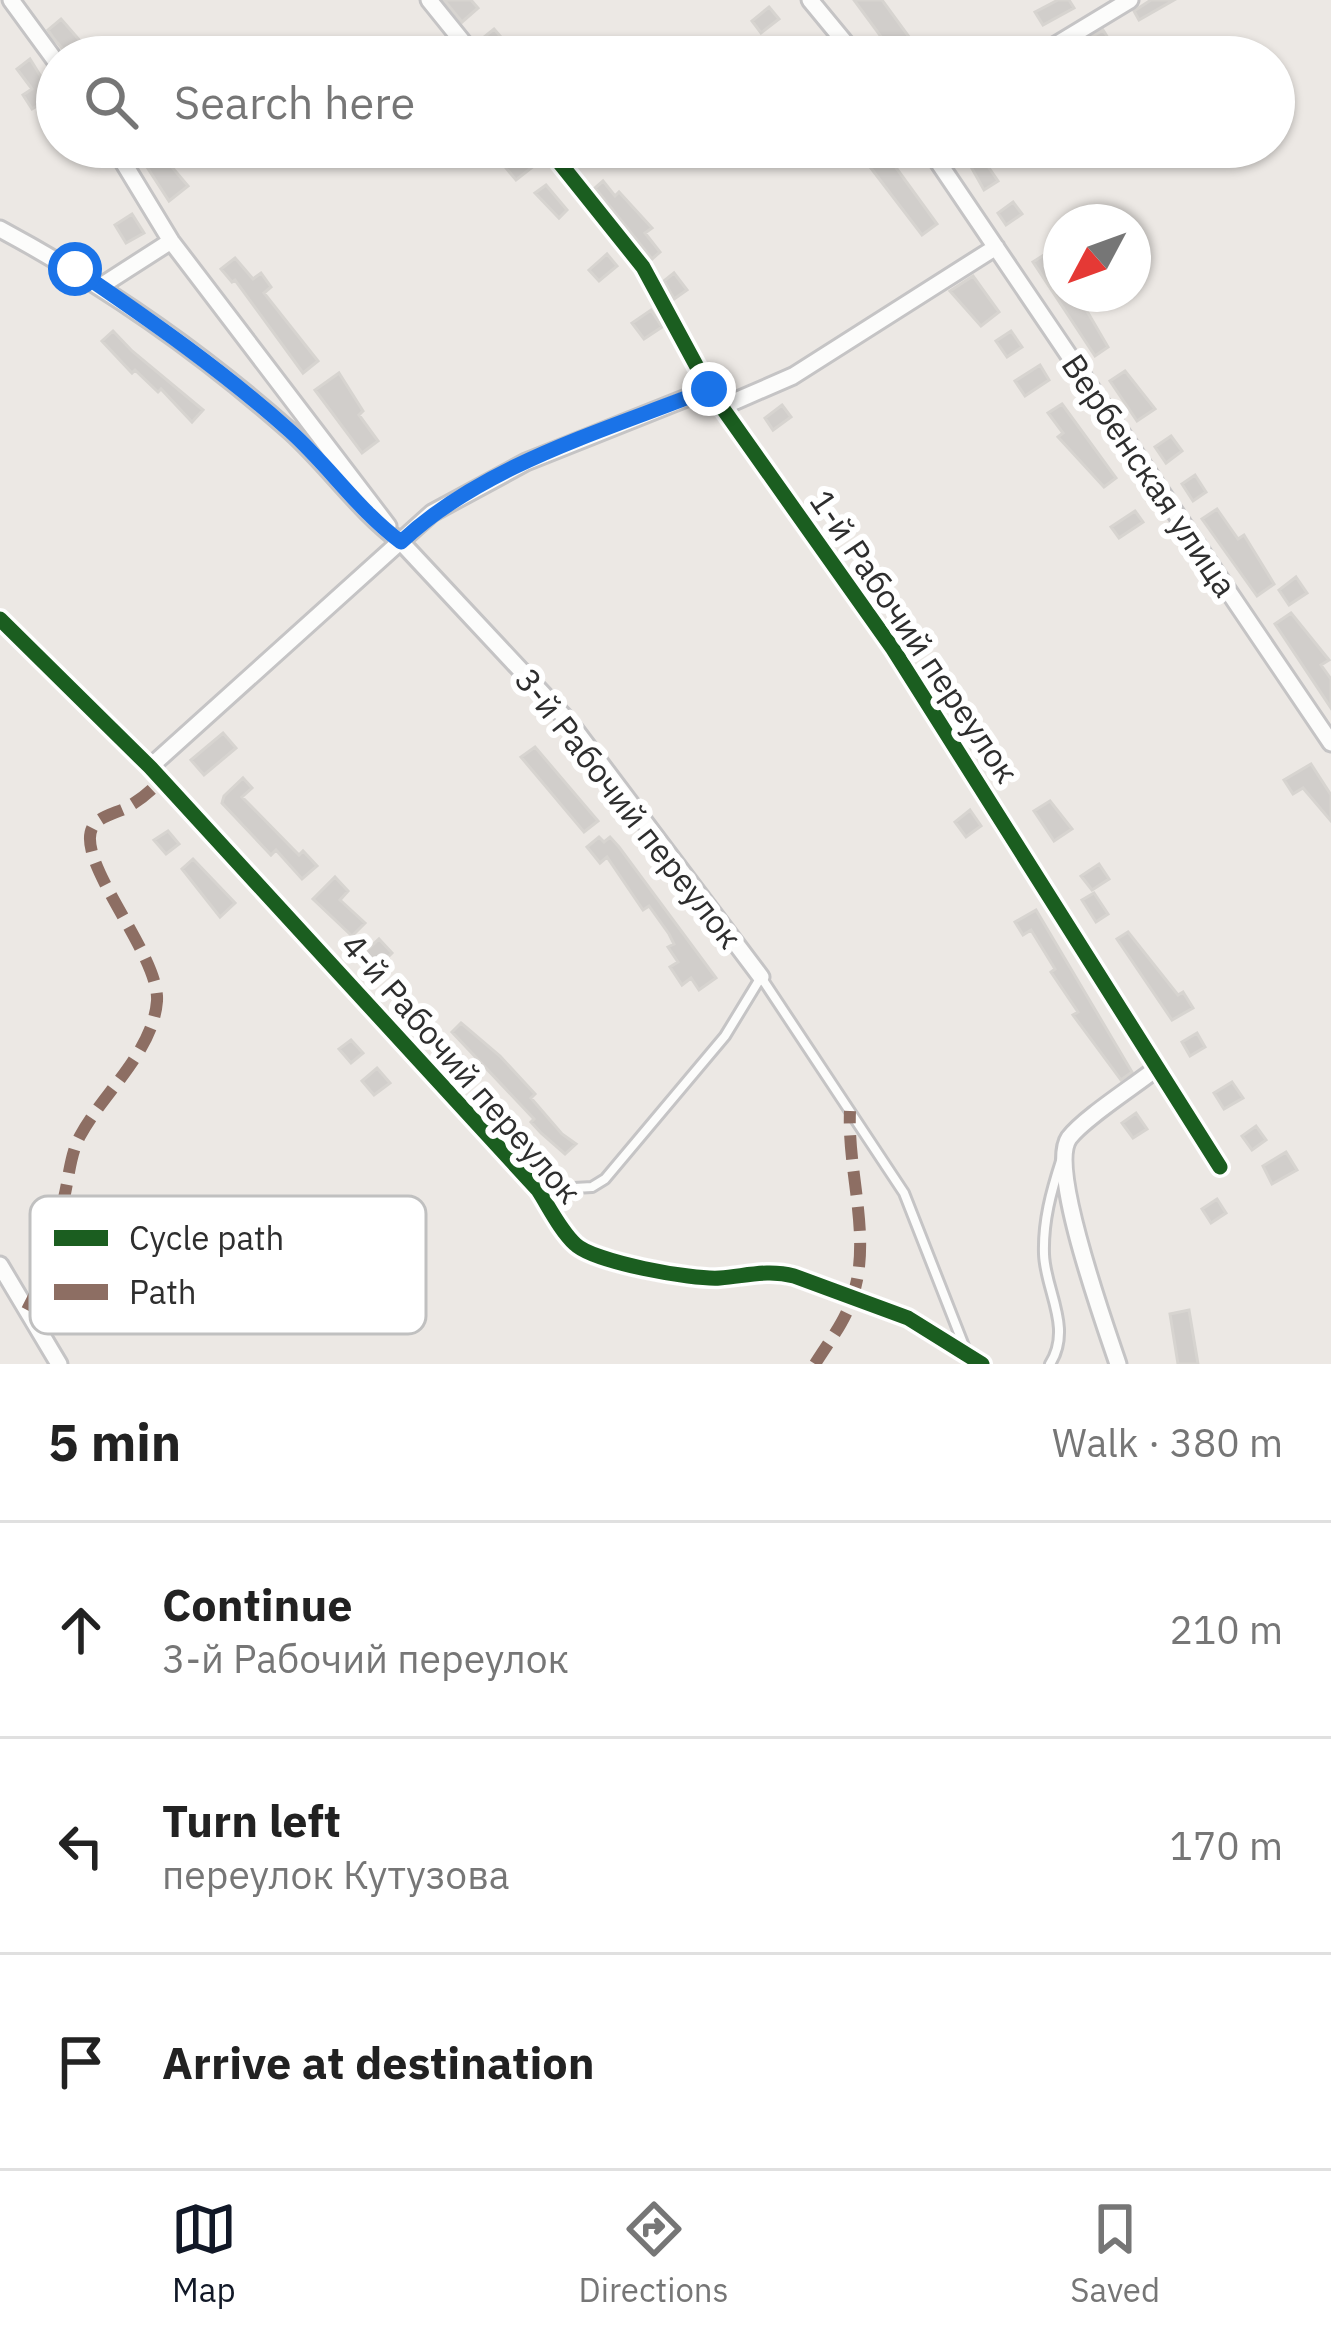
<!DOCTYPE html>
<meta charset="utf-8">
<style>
:root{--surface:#fff;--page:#f2f2f2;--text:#222;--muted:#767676;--line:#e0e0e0;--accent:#111827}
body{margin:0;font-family:"IBM Plex Sans",sans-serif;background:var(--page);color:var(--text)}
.compass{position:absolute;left:1043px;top:204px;width:108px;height:108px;border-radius:50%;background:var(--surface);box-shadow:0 3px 9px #0004;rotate:229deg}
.stop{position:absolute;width:36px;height:36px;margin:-27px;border:9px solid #1a73e8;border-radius:50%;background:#fff}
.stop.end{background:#1a73e8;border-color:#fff;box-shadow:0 3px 12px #0008}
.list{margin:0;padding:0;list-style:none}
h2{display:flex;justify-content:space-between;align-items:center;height:156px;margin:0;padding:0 48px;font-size:51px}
h2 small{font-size:39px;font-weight:400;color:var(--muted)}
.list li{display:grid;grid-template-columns:78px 1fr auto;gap:36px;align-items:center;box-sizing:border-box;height:216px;padding:0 48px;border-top:3px solid var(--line)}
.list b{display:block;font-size:45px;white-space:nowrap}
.list p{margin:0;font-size:39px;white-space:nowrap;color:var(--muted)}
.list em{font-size:39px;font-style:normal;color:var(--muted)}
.icon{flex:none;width:66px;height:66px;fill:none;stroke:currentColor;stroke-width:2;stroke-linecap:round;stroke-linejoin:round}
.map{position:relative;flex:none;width:1331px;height:1364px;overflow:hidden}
.search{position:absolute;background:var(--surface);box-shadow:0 3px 9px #0004;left:36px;right:36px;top:36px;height:132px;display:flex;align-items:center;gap:30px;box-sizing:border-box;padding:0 42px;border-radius:66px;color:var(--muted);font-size:45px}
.sheet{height:804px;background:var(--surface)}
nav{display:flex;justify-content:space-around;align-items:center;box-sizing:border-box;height:168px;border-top:3px solid var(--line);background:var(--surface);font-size:33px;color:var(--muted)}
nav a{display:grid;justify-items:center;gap:6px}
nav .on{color:var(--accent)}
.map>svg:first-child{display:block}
</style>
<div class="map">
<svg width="1331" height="1364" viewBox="0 0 1331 1364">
<rect width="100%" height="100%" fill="#ece8e4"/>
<path fill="#d1cecb" stroke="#d7d4d0" stroke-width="3" d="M444,0h27l7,8 -16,14z
M854,0h28l33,45 -19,12z
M1058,0h11l5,8 -31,17 -8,-13z
M1151,0h23l-35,20 -5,-9z
M769,7l10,12 -18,14 -9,-12z
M61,19l21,24 8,14h-20l-16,-18 -6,-9z
M494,29l18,21 -7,7h-15l-12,-15z
M1103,30l7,11 -25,16h-19l-2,-3z
M801,40l13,17h-34z
M30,59l23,37 -21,13 -9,-14 9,-6 -15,-20z
M134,147h21l33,39 -19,15z
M881,147l56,77 -15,11 -58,-76z
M980,147l10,11 -5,4 13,19 -14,9 -19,-34z
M525,152l10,13 -19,15 -10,-12z
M603,181l12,15 4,-4 33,36 -7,5 15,19 -8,7 -57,-71z
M546,185l21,25 -8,8 -24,-25z
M1013,202l9,12 -16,11 -8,-12z
M132,214l12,19 -18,10 -11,-18z
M1047,253l14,21v20h16l31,53 -13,9 -62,-94z
M607,254l10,12 -18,15 -10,-11z
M235,258l18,21 8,-6 10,14 -7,6 54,68 -15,12 -68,-93 -3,2 -11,-13z
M674,273l13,17 -13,9 -10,-18z
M973,276l26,36 -18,14 -31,-35z
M651,310l11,17 -18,12 -12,-16z
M113,331l19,20 71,59 -11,12 -31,-33 -3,3 -23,-22 -3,3 -30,-32z
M1011,331l11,16 -15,10 -11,-16z
M1040,365l9,15 -24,16 -10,-15z
M1125,371l30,38 -18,12 -27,-40z
M339,373l24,38 -4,4 19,26 -16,12 -47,-63z
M1062,404l54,74 -12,9 -46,-50 5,-4 -15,-20z
M782,405l9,12 -18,13 -8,-12z
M1171,436l11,15 -16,12 -11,-16z
M1195,475l11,17 -13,9 -11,-17z
M1217,509l21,30 6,-4 30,49 -17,12 -55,-77z
M1135,511l8,11 -24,16 -8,-11z
M1296,577l11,16 -18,12 -10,-15z
M1291,613l38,47 -8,5 10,14v29l-56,-84z
M223,733l13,15 -32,27 -13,-15z
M535,747l63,74 -14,11 -63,-75z
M1311,764l20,31v26l-28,-33 -10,6 -9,-14z
M243,778l9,10 -10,9 57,58 4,-4 14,15 -15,13 -26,-29 -5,5 -49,-52 2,-7z
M1050,801l22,28 -18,12 -20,-30z
M970,810l11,16 -15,11 -11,-15z
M168,831l11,13 -13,10 -12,-14z
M599,837l5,5 6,-5 9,10 97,131 -17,12 -8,-12 -9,7 -12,-18 8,-5 -10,-15 6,-3 -5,-10 -20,-28 -6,4 -36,-53 -7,6 -13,-16z
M193,859l42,44 -15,14 -38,-48z
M1099,864l10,15 -17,11 -11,-14z
M335,877l13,14 -8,9 25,23 -13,13 -39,-37z
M1094,893l14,21 -12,8 -14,-22z
M1036,910l96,162 -11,8 -48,-65 5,-3 -27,-40 4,-3 -24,-39 -8,5 -8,-13z
M1128,932l50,63 5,-3 10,16 -21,12 -55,-81z
M379,939l13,14 -15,15 -14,-14z
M461,1023l39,33 35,38 -4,4 31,36 14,10 -11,10 -24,-21 -10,-11 3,-3 -82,-87z
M1197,1033l8,14 -15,9 -8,-14z
M351,1040l12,13 -12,10 -12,-14z
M377,1068l13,15 -16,12 -12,-14z
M1232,1082l11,16 -19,11 -10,-16z
M1136,1113l11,16 -14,9 -11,-15z
M1256,1126l10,14 -14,10 -10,-14z
M1286,1152l11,18 -25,14 -9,-18z
M1217,1199l9,14 -15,10 -9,-14z
M1189,1310l9,54h-20l-8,-50z"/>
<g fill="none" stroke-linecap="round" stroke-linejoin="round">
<defs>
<path id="lane" d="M539,1190l53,-3 13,-8 120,-143 36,-59 143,216 62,158
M1050,1364c23,-36 -5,-74 -6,-110 -1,-33 7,-62 17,-93"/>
<path id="street" d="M11,0l46,63
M429,0l46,57
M810,0l47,57
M1036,57l94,-57
M114,147l57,94 217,285
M547,147l96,120 66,122 184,260 327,518
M928,147l403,596
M0,229c104,56 201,123 290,202 39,35 68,79 111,111l169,181 191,254
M101,286l70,-45
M724,406l69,-30 203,-129
M0,619l150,148 388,423c11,17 22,40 37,54 18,18 117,36 145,34 26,-2 48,-9 74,-2l114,42 74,46
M150,767l282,-254 94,-51 183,-73
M0,1265l59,99
M1118,1364c-13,-39 -70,-196 -49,-226 15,-20 67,-53 88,-70"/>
</defs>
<use href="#lane" stroke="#c5c4c5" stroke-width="14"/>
<use href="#street" stroke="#c5c4c5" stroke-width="21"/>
<use href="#lane" stroke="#fcfcfb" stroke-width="8"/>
<use href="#street" stroke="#fcfcfb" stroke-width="15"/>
<path stroke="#8d6e63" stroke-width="12" stroke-dasharray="24 12" stroke-linecap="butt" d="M27,1310c19,-35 29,-73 37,-112 5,-21 6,-43 16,-62 23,-43 73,-84 77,-135 3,-47 -87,-145 -63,-176 7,-9 22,-12 32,-17 14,-8 24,-16 35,-28
M815,1364c11,-18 26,-37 34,-57 26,-63 -2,-131 1,-196"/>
<defs>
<path id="cycleway" d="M547,147l96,120 66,122 184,260 327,518
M0,619l150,148 388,423c11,17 22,40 37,54 18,18 117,36 145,34 26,-2 48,-9 74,-2l114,42 74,46"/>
</defs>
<use href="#cycleway" stroke="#fff" stroke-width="22"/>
<use href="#cycleway" stroke="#1b5e20" stroke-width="15"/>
</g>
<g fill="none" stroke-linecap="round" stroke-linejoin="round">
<path stroke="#1a73e8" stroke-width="15" d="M75,269c75,51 148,102 215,162 40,36 68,79 111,111 83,-78 203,-111 308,-153"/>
</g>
<g text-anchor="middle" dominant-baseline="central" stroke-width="12" stroke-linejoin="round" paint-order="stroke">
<g font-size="33" fill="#2e2e2e" stroke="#fff">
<text transform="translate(1150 475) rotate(56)">Вербенская улица</text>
<text transform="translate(915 636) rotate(56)">1-й Рабочий переулок</text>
<text transform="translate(629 808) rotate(52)">3-й Рабочий переулок</text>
<text transform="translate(462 1068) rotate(49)">4-й Рабочий переулок</text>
</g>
</g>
<rect x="30" y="1196" width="396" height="138" rx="18" fill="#fff" stroke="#c0c0c0" stroke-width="3"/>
<rect x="54" y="1230" width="54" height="16" fill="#1b5e20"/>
<rect x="54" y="1284" width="54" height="16" fill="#8d6e63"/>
<g font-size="33" fill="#2e2e2e">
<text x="129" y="1250">Cycle path</text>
<text x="129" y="1304">Path</text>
</g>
</svg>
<svg class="compass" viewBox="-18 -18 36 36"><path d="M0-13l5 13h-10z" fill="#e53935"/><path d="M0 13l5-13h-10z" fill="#767676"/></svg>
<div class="stop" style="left:75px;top:269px"></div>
<div class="stop end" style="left:709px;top:389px"></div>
<div class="search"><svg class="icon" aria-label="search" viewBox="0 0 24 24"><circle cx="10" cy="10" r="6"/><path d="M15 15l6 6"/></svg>Search here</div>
</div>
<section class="sheet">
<h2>5 min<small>Walk · 380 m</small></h2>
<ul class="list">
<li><svg class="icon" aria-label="ahead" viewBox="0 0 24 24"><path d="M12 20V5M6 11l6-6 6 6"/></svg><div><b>Continue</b><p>3-й Рабочий переулок</p></div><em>210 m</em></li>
<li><svg class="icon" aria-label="left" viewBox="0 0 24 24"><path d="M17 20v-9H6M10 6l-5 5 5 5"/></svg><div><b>Turn left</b><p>переулок Кутузова</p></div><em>170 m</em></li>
<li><svg class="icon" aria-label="arrive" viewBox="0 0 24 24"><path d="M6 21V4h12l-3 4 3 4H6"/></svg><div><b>Arrive at destination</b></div></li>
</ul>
</section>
<nav>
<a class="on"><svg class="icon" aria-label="map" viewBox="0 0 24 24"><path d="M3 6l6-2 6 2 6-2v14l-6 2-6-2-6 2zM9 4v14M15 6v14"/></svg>Map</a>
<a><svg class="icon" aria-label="directions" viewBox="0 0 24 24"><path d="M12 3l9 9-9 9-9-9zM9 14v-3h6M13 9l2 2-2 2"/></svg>Directions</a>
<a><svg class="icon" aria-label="saved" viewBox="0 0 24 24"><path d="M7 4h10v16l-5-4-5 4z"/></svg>Saved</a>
</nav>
